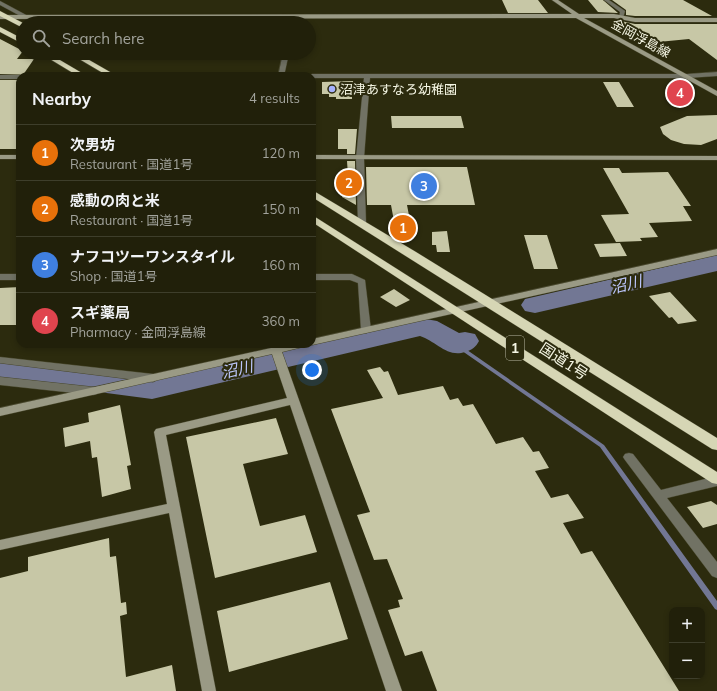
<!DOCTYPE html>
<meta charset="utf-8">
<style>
:root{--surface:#21200a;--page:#292813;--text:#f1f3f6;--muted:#a2a39c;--line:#3e3e2b;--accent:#a5b1fc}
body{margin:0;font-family:Mulish,"Noto Sans JP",sans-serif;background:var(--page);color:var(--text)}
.controls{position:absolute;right:12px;bottom:12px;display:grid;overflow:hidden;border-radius:8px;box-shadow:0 2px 6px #0003}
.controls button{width:36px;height:36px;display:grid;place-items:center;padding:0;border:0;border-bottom:1px solid var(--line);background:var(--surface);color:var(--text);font:20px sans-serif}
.you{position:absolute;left:312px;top:370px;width:14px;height:14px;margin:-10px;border:3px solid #fff;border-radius:50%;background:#1a73e8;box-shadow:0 0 0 6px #1a73e833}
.badge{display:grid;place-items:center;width:26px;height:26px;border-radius:50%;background:var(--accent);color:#fff;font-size:13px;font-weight:700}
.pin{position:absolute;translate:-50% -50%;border:2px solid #fff;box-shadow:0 1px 4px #0006}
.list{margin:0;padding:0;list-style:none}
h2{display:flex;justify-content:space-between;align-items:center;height:52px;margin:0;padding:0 16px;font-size:17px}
h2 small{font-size:13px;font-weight:400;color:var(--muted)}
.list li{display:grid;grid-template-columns:26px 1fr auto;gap:12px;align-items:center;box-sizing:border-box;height:56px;padding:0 16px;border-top:1px solid var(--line)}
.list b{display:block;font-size:15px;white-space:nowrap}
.list p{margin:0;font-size:13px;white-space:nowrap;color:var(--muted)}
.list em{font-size:13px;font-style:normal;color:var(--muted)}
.icon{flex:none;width:22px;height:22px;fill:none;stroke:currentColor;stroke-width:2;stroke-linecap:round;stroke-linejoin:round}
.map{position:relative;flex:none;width:717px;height:691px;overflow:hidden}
.search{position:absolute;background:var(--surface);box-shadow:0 2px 6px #0003;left:16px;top:16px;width:300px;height:44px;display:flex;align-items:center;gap:10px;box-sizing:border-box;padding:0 14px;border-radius:22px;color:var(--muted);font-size:15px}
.panel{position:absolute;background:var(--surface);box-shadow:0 2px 6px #0003;left:16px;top:72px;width:300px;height:276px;border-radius:12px}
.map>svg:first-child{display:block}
</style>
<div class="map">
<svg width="717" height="691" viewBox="0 0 717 691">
<rect width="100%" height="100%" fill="#2c2b0e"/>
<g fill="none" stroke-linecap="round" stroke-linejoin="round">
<path fill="#727794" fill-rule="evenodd" d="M457,343l147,102 113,156v9l-2,-1 -115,-162 -145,-101v-2z"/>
<path fill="#727794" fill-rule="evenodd" d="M717,255v16l-182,42 -10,-2 -4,-6 4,-6z
M420,318l17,3 22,12 6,-1 10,2 4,7c-3,6 -7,9 -14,11 -18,6 -29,-11 -45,-16l-268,63 -152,-20v-20l152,18 151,-33h9v-2z"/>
</g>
<path fill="#c7c7a6" d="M502,0h36l10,13h-40z
M588,0h15l15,13 -20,-1z
M612,0h71l29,16h-77l-9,-1v-5z
M616,20l19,4h82v36l-28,-21 -41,4z
M0,39l23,12 -6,8h17l-11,16 -23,-1z
M0,80h20v69h-20z
M353,81l1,13h-2v5h-16v-2h-7v-3h-7v-12z
M603,82h16l15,25h-17z
M717,115v24l-16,6 -17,-1 -13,-4 -8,-6 -3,-7 27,-11z
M391,116h70l3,12h-72z
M338,129h19l-2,25h-8v-5h-9z
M347,161h8l1,44 -14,-8 -1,-21h7z
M366,167h101l8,38h-68l5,26 -16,1 -5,-27h-24z
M603,168h16l3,5 46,-1 23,34h-8l9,15 -43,2 9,14 -18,1 2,3 -26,1 -15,-27 28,-1z
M447,231l3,21h-13l-1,-7h-4v-13z
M524,235h23l11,34h-24z
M620,243l7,13 -27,1 -6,-13z
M20,287v38h-20v-37z
M394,289l16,11 -14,7 -16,-10z
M670,292l27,29 -19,3 -6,-7 -3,1 -20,-22z
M380,367l4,5 4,-1 10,24 45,-9 7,14 8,-2 5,8 10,-2 23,40 27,-7 10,15 6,-1 10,17 -14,3 16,27 17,-4 16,24 -21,5 18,31 11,-3 87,140h-242l-15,-40 -17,5 -17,-46 12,-3 -2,-7 5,-1 -16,-40 -13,1 -17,-45 13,-3 -39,-103 52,-11 -16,-28z
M120,405l11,60 -4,1 4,23 -29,8 -5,-40 -5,1 -2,-17 -25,6 -2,-19 26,-6 -1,-9z
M276,418l12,36 -45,10 17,62 45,-11 12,37 -102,26 -29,-141z
M711,501l6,4v19l-14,4 -16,-21z
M109,538l1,19 6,-1 5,47 5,-1 1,12 -7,2 6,61 46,-12 4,26h-176v-113l28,-7v-14z
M330,582l18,57 -119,33 -12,-61z"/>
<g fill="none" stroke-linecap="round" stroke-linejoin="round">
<defs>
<path id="street" d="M604,0h5l16,11 -2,7h-4l1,-6z
M0,1l28,15 1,1 -5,1 -24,-13z
M290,15l5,1 -1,7h-6z
M283,53h6l-5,23h-6z
M717,72v4l-30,2h-317l-6,80 2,65 -4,2 -4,-2 -2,-65 8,-80h-52v-2h-3l3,-2h375z
M0,75h20l2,1h-2v3h-20z
M0,274h20v6h-20z
M312,274h40l13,6 6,50 -2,2 -3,1 -5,-3 -3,-47 -8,-3h-38z
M0,357l153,17 4,2 1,2 -1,2 -4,2 -153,-19z
M0,377l93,10 4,1 1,3 -1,3 -4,1 -93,-10z
M629,453l4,1 28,36 56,-14v10l-50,12 50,64v16l-5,-2 -87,-116 -2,-3 2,-3z"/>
<path id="secondary" d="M552,0h6l21,14h35l21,4h82v4h-82l-21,-4h-30l133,73v5l-141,-78 -576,1v-4l572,-1z
M0,155h20v4h-20z
M312,155l405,1v4l-405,-1z
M717,249v6l-405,90 -4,-1h4v-5z
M289,344h19l-1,2 -25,6 120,339h-16l-96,-286 -124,30 50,256h-14l-33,-178 -169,37v-10l167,-36 -13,-72 2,-3 131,-31 -15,-44 -272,62v-8z"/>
<path id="highway" d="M0,11l23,12v5l-23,-12z
M0,27l23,12v5l-23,-12z
M40,53h8l39,23h-9z
M69,53h8l40,23h-9z
M312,190l104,62 301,186v12l-5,-1 -400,-252z
M312,215l405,257v12l-5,-1 -400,-261z"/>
</defs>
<use href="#street" stroke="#48472c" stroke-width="1"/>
<use href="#secondary" stroke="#48472c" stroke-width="1"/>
<use href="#highway" stroke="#48472c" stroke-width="1"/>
<use href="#street" fill="#717264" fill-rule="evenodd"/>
<use href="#secondary" fill="#9a9a85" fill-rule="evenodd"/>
<use href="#highway" fill="#d6d6b5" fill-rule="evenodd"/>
</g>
<circle fill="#a5b1fc" stroke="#2c2b0e" stroke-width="1.5" cx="332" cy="89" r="4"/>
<g text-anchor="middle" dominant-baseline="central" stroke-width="4" stroke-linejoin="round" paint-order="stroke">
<g font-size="13" fill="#f5f6e4" stroke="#2c2b0e">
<text transform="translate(641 38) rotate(29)">金岡浮島線</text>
</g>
<g font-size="13" fill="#f5f6e4" stroke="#2c2b0e" text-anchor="start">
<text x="340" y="89">沼津あすなろ幼稚園</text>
</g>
<rect fill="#2c2b0e" stroke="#b9b9a4" stroke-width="1" x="506" y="336" width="18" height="24" rx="3"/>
<g font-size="14" font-weight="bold" fill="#f5f6e4">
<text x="515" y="348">1</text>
</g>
<g font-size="15" fill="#f5f6e4" stroke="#2c2b0e">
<text transform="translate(564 361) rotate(33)">国道1号</text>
</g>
<g font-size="16" font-style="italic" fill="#bbc5fa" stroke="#2c2b0e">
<text transform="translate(626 284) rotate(-13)">沼川</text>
<text transform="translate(237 369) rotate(-13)">沼川</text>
</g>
</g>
</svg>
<div class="controls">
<button>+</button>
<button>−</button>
</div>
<div class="you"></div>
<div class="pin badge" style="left:403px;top:228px;background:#e8710a">1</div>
<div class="pin badge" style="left:349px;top:183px;background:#e8710a">2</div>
<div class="pin badge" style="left:424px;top:186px;background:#3f7fe0">3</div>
<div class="pin badge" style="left:680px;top:93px;background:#e0444e">4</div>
<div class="search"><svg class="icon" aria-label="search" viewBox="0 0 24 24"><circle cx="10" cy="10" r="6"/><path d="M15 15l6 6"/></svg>Search here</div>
<section class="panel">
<h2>Nearby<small>4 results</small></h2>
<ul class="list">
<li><span class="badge" style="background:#e8710a">1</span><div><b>次男坊</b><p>Restaurant · 国道1号</p></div><em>120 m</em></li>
<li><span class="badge" style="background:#e8710a">2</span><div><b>感動の肉と米</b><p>Restaurant · 国道1号</p></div><em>150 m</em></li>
<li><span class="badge" style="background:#3f7fe0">3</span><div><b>ナフコツーワンスタイル</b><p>Shop · 国道1号</p></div><em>160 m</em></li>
<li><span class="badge" style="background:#e0444e">4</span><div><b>スギ薬局</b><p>Pharmacy · 金岡浮島線</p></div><em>360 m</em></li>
</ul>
</section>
</div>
